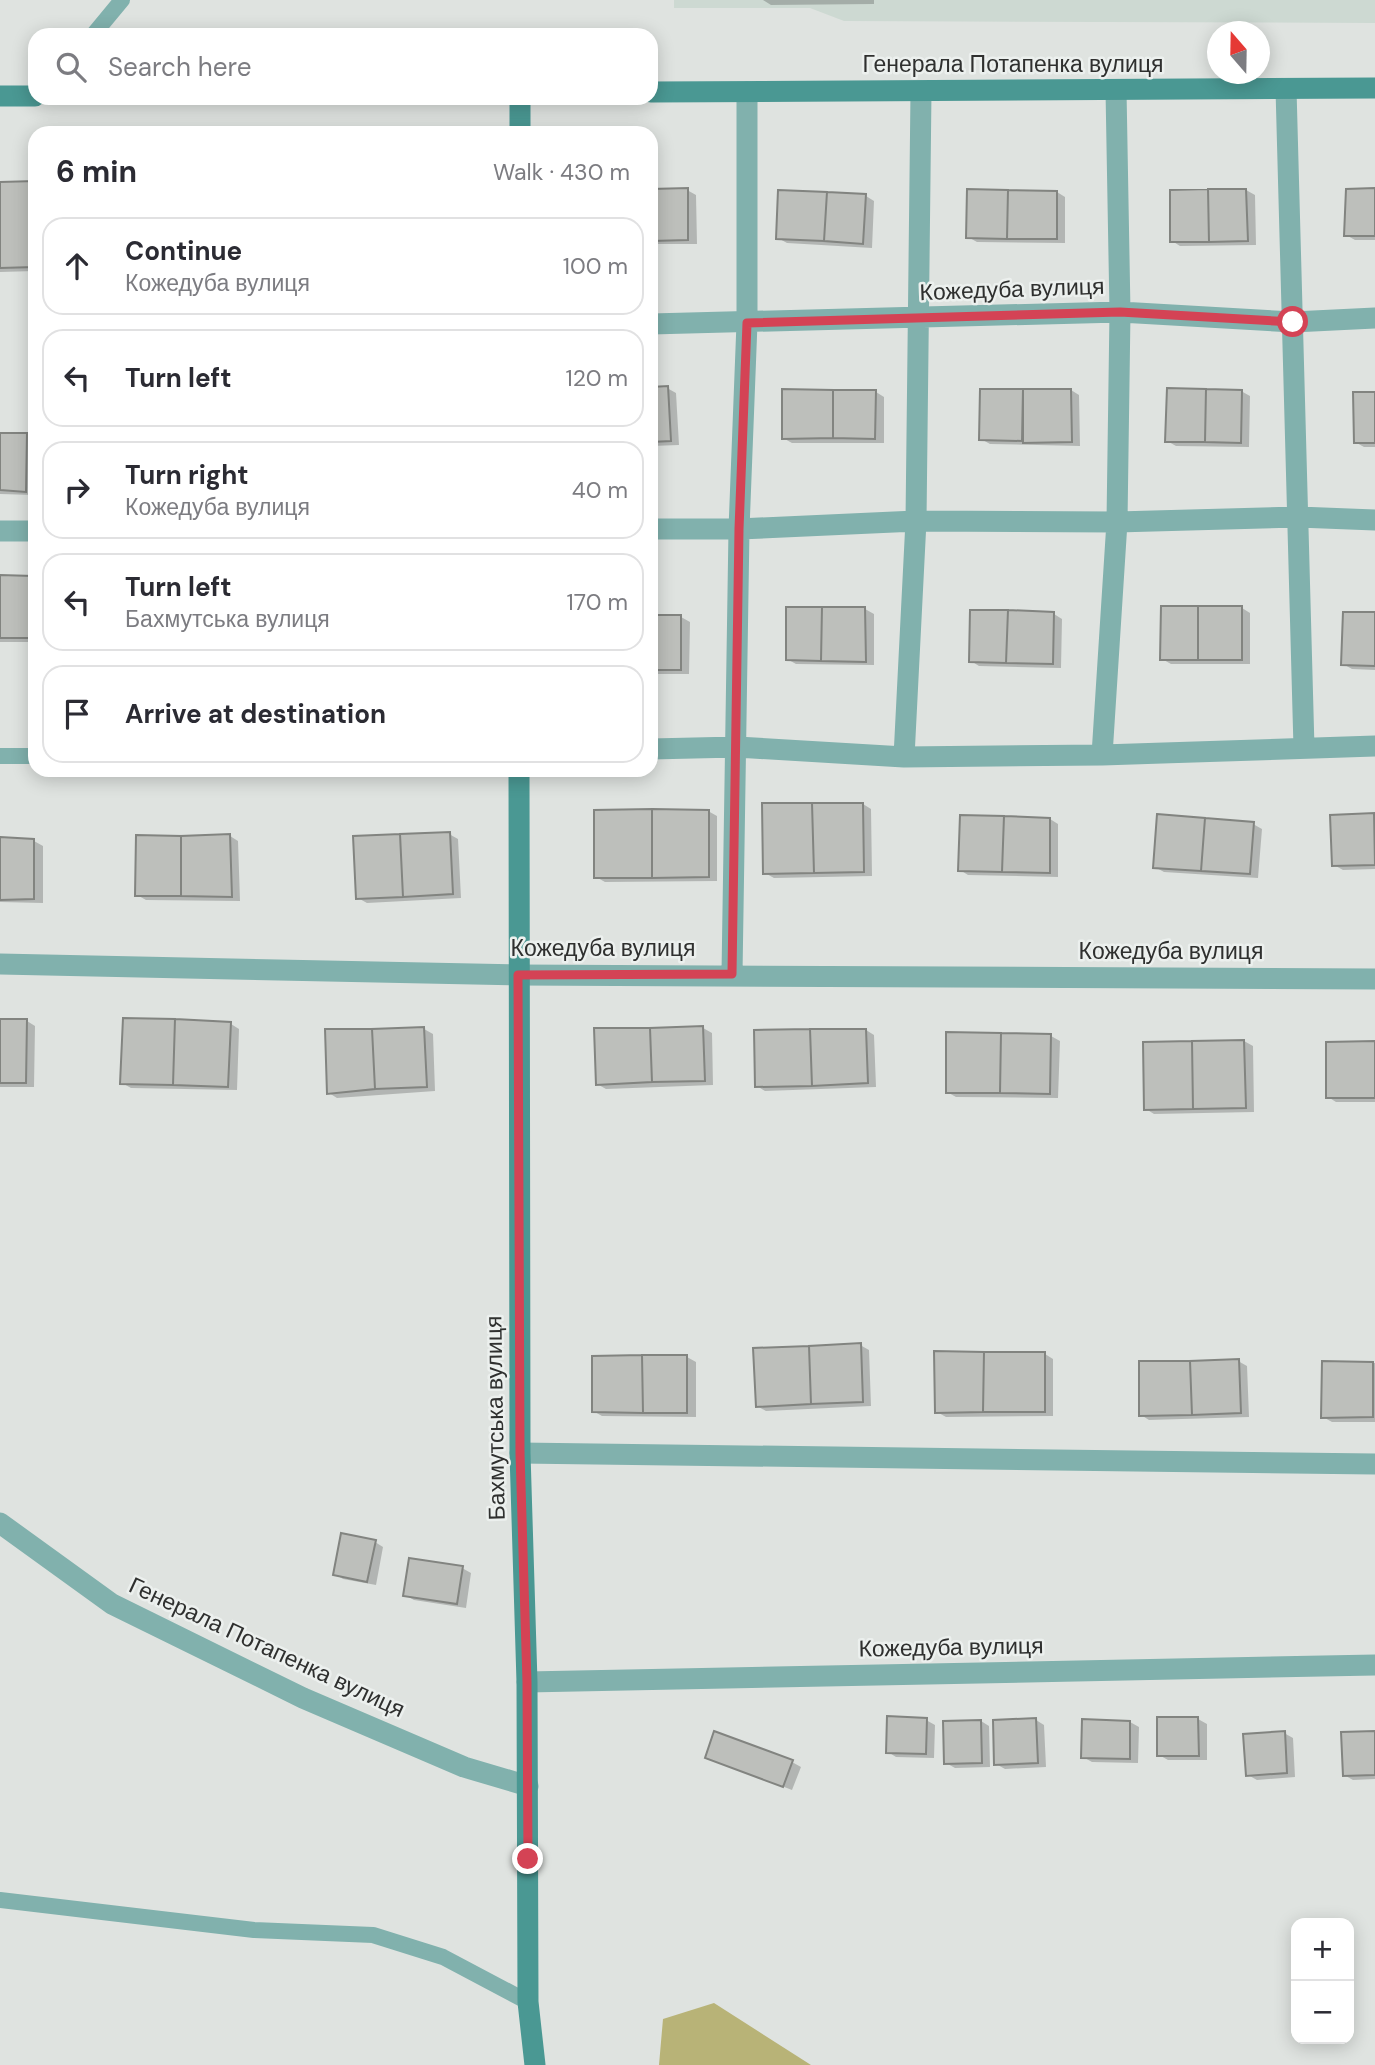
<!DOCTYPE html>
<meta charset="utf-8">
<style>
:root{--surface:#fff;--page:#f2f2f3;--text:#2b2b33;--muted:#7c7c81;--line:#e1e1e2}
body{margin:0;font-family:"DM Sans",sans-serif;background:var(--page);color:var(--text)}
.controls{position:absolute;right:21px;bottom:21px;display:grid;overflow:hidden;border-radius:14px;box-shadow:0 4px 18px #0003}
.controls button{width:63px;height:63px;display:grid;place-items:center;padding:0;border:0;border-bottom:2px solid var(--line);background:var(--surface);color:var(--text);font:35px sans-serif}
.compass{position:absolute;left:1207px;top:21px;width:63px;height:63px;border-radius:50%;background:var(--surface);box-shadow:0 4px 18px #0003;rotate:340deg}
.stop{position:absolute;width:21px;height:21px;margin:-16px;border:5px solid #d44355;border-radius:50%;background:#fff}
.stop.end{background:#d44355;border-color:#fff;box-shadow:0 2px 7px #0008}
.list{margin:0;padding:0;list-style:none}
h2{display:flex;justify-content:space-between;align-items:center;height:91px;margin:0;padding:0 28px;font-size:30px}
h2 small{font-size:23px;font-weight:400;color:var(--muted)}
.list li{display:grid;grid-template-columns:46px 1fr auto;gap:21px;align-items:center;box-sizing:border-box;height:98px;margin:0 14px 14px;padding:0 14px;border:2px solid var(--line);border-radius:21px}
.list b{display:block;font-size:26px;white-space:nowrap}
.list p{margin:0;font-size:23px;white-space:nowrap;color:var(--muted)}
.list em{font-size:23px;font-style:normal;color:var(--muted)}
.icon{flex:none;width:38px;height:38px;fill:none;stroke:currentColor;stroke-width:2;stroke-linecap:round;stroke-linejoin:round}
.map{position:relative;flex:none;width:1375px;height:2065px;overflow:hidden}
.search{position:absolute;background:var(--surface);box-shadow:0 4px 18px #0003;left:28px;top:28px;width:630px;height:77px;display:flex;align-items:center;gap:18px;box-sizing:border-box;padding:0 24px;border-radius:21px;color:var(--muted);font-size:26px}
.panel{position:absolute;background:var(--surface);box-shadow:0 4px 18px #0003;left:28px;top:126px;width:630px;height:651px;border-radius:21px}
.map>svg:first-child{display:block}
</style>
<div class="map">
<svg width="1375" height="2065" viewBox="0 0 1375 2065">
<rect width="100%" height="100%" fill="#dfe3e0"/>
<path fill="#cdd9d2" d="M674,0h701v23l-531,-2 -34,-13h-136z"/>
<path fill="#b8b377" d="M499,29l8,6h-185z
M714,2003l97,62h-152l4,-46z"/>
<path fill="#0003" d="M763,0h111v4l-103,1z
M35,183v88l-35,1v-88z
M687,190l9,5 1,49h-46v-53z
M1246,190l9,5 1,50 -76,1 -8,-5z
M1375,190v50h-20l-9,-5z
M1057,192l8,5v46l-88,-1 -9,-5z
M866,196l8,5 -2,47 -85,-5 -9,-5z
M667,388l9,5 3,52 -28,1v-57z
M1071,390l8,5 1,51 -90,-2 -9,-5 1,-48z
M1241,391l9,5 -1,51 -73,-1 -9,-5z
M876,392l8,5v46h-92l-9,-5z
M1375,394v53h-11l-9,-5z
M0,434h26l9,5 -1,56 -34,-1z
M0,577l35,2v63h-35z
M1242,608l8,5v51h-79l-9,-5z
M865,609l9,5v51l-78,-1 -9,-5z
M1054,614l8,5 -1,49 -82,-2 -8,-5z
M1375,614v56l-23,-1 -9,-5z
M651,617h30l9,5 -1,52h-38z
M863,804l8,5 1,67 -98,2 -9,-5z
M708,811l9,5v65l-112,1 -9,-5z
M1375,815v54l-32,1 -9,-5 -2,-48z
M1050,819l8,5v53l-90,-2 -8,-5z
M1253,824l9,5 -4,49 -94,-6 -9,-5z
M449,834l9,5 3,59 -94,5 -9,-5z
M230,836l8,5 2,60 -94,-1 -9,-5z
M0,839l34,2 9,5v57l-43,-1z
M0,1021h27l8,5 -1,61h-34z
M231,1024l8,5 -2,61 -106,-2 -9,-5z
M703,1028l9,5 1,52 -107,4 -9,-5z
M424,1029l9,5 2,57 -98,7 -8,-5z
M866,1030l8,5 2,52 -111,4 -8,-5z
M1051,1036l9,5 -2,57 -102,-1 -9,-5z
M1244,1041l9,5 1,66 -100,2 -8,-5z
M1375,1043v59h-39l-8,-5z
M860,1345l9,5 2,56 -105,5 -9,-5z
M1045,1354l8,5v57l-107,1 -9,-5z
M687,1357l9,5v55l-94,-1 -9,-5z
M1238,1361l9,5 2,51 -100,3 -8,-5z
M1324,1363h51v59h-43l-9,-5z
M375,1542l8,5 -7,38 -33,-6 -8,-5z
M462,1568l9,5 -5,35 -52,-8 -9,-5z
M1198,1719l9,5v36h-39l-9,-5z
M926,1720l9,5 -1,33 -38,-1 -8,-5z
M1036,1720l8,5 2,42 -41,2 -9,-5z
M981,1721l8,5 1,41 -35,1 -9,-5z
M1130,1722l9,5 -1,36 -46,-1 -9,-5z
M1284,1733l9,5 2,39 -38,3 -9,-5z
M1375,1733v46l-22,1 -9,-5z
M707,1757l85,5 9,5 -9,23z"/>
<path fill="#bdbfbb" stroke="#828480" stroke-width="2" d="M35,181v86l-35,1v-86z
M688,188v52l-37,1v-52z
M1375,188v48h-31l2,-47z
M967,189l41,1 -1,49 -41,-1z
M1208,189l1,53h-39v-52z
M1208,189h38l2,52 -39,1z
M778,190l49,2 -3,49 -48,-2z
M1008,190l49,1v48h-50z
M827,192l39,2 -3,50 -39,-3z
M668,386l3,55 -20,1v-55z
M1167,388l39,1 -1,53h-40z
M782,389l51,1v48l-51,1z
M980,389h43l-1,52 -43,-1z
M1023,389h48l1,53 -49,1z
M1206,389l36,1 -1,53 -36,-1z
M833,390h43l-1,49 -42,-1z
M1353,392h22v51h-21z
M0,433h27l-1,59 -26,-2z
M0,575l33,1 -1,62h-32z
M1161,606h37v54h-38z
M1198,606h44v54h-44z
M786,607h36l-1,54 -35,-1z
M822,607h43l1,55 -45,-1z
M970,610h38l-2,53 -37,-1z
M1008,610l46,2 -1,52 -47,-1z
M1343,612h32v54l-34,-1z
M651,615h30v55h-30z
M762,803h50l2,70 -51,1z
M812,803h51l1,69 -50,1z
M652,809l57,1v67l-57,1z
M652,809v69h-58v-68z
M1374,813l1,52 -43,1 -2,-51z
M1157,814l48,4 -4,53 -48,-3z
M960,815l44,1 -2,56 -44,-1z
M1004,816l46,2v55l-48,-1z
M1205,818l49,4 -4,52 -49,-3z
M450,832l3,62 -50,3 -3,-63z
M230,834l2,63 -51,-1v-60z
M400,834l3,63 -47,2 -3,-63z
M136,835l45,1v60h-46z
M0,837l34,2v60l-34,1z
M123,1018l52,1 -2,66 -53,-1z
M0,1019h27l-1,64h-26z
M175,1019l56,3 -3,65 -55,-2z
M703,1026l2,55 -53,1 -2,-54z
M424,1027l3,60 -52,2 -3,-60z
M594,1028h56l2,54 -56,3z
M325,1029h47l3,60 -48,5z
M810,1029h56l2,54 -56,3z
M810,1029l2,57 -57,1 -1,-57z
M946,1032l55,1 -1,60h-54z
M1001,1033l50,1 -1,60 -50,-1z
M1244,1040l2,68 -53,1 -1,-68z
M1192,1041l1,68 -49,1 -1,-68z
M1375,1041v57h-49v-56z
M861,1343l2,59 -52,2 -2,-58z
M809,1346l2,58 -55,3 -3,-59z
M934,1351l50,1 -1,60 -48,1z
M984,1352h61v60h-62z
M642,1355l1,58 -51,-1v-56z
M642,1355h45v58h-44z
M1239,1359l2,54 -49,2 -2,-54z
M1139,1361h51l2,54 -53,1z
M1322,1361l51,1v55l-52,1z
M341,1533l35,7 -9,42 -34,-7z
M409,1558l54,8 -6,38 -54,-8z
M887,1716l40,2 -1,36 -40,-1z
M1157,1717h41l1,39h-42z
M1036,1718l2,45 -44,2 -1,-45z
M1082,1719l48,2v38l-49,-1z
M981,1720l1,43 -38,1 -1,-43z
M714,1731l79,29 -10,27 -78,-29z
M1285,1731l2,42 -41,3 -3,-42z
M1375,1731v44l-32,1 -2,-44z"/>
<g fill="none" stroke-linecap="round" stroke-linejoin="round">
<path stroke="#81b1ad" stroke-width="16" d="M93,35l29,-35
M0,756h35
M0,1900l254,30 119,5 70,22 85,45"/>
<path stroke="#81b1ad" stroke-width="21" d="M1286,89l18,659
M651,324l469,-12 173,10 82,-4
M651,529h88l177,-8 201,1 181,-5 77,3
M0,531h35
M651,749l86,-2 167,10 198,-2 273,-9
M1102,755l15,-233 3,-210 -4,-222
M904,757l12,-236 5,-429
M0,964l518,11 857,4
M732,974l7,-445 8,-206v-231
M520,1453l855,11
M0,1523l112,81 191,94 161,69 64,19
M527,1682l848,-17"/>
<path stroke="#4a9893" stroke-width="21" d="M651,92l724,-4
M0,96h35
M520,133v-35
M519,770l1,683 7,229 1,320 7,63"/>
</g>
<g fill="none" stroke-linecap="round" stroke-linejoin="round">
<path stroke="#d44355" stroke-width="9" d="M528,1859l-1,-177 -7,-229 -2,-478 214,-1 7,-445 8,-206 373,-11 173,10"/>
</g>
<g text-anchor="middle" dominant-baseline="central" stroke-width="5" stroke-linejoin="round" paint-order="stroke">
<g font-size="23" fill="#2f302f" stroke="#ecf0ee">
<text x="1013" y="64">Генерала Потапенка вулиця</text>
<text transform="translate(1012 289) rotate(-2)">Кожедуба вулиця</text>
<text x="603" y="948">Кожедуба вулиця</text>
<text x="1171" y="951">Кожедуба вулиця</text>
<text transform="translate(495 1418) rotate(-91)">Бахмутська вулиця</text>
<text transform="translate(267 1647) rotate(25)">Генерала Потапенка вулиця</text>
<text transform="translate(951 1647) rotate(-1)">Кожедуба вулиця</text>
</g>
</g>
</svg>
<div class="controls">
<button>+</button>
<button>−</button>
</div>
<svg class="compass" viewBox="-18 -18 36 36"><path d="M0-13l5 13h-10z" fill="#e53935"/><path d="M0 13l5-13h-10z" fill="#7c7c81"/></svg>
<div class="stop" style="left:1293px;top:322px"></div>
<div class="stop end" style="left:528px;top:1859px"></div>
<div class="search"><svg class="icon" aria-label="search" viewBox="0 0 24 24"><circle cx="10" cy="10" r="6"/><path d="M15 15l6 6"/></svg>Search here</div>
<section class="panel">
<h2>6 min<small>Walk · 430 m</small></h2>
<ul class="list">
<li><svg class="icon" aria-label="ahead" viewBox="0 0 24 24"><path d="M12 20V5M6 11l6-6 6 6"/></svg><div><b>Continue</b><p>Кожедуба вулиця</p></div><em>100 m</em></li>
<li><svg class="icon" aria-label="left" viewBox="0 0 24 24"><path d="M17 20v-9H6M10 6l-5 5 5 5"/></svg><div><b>Turn left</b></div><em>120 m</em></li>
<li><svg class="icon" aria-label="right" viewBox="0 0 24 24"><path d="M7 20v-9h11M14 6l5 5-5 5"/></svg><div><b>Turn right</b><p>Кожедуба вулиця</p></div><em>40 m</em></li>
<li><svg class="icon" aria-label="left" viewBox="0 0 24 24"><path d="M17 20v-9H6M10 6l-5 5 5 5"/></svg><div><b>Turn left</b><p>Бахмутська вулиця</p></div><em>170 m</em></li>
<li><svg class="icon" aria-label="arrive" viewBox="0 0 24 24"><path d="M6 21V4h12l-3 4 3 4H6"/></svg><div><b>Arrive at destination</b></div></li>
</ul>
</section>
</div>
